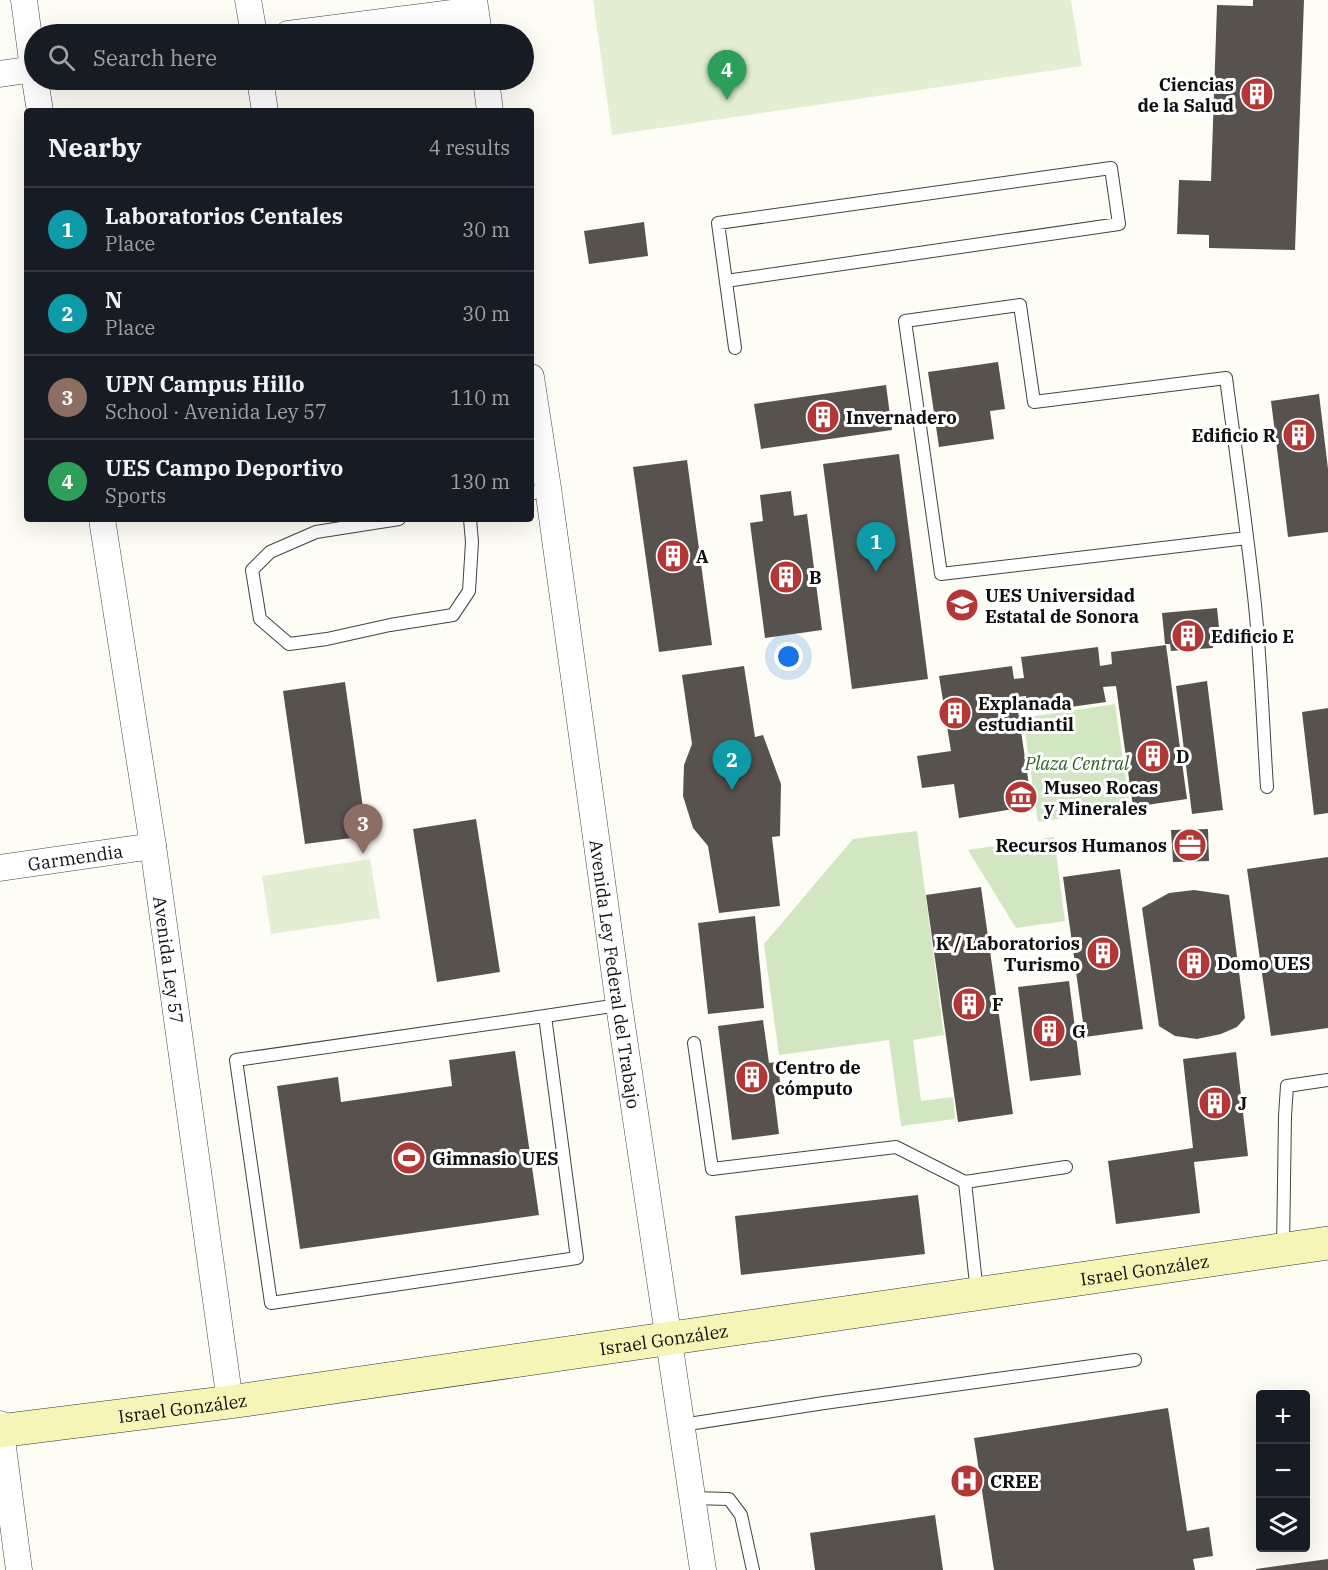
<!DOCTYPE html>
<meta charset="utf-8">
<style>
:root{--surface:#171b24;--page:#20242c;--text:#f1f3f6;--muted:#9ea1a6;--line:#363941;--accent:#d59e9f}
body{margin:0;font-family:"IBM Plex Serif",serif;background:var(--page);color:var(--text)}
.controls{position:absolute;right:18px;bottom:18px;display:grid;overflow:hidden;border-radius:6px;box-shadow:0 6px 24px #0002}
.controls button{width:54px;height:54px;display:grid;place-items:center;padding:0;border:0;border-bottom:2px solid var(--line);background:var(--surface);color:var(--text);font:30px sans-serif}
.you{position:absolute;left:789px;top:657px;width:21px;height:21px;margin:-15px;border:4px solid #fff;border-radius:50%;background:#1a73e8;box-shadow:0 0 0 9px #1a73e833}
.badge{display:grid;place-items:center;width:39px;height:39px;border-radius:50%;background:var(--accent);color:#fff;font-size:20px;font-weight:700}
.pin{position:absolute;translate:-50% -50px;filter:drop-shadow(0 2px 3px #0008)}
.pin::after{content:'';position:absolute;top:32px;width:21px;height:18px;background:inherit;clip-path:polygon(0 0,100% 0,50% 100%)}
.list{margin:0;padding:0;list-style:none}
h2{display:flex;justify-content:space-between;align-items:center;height:78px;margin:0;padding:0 24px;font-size:26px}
h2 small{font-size:20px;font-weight:400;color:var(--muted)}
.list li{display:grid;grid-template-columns:39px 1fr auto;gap:18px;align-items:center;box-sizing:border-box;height:84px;padding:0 24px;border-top:2px solid var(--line)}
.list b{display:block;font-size:22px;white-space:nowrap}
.list p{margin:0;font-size:20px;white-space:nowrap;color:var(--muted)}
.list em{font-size:20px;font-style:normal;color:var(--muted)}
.icon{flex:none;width:33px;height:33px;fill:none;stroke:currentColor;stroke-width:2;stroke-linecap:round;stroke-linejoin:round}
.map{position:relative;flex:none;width:1328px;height:1570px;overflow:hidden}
.search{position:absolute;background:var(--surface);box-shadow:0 6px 24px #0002;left:24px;top:24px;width:510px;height:66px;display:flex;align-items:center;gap:15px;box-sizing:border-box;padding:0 21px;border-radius:33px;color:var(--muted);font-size:22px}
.panel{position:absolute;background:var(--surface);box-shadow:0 6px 24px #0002;left:24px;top:108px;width:510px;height:414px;border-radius:6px}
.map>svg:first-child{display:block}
</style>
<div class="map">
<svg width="1328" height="1570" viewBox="0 0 1328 1570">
<rect width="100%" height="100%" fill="#fefdf5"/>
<path fill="#d2e6c1" d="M1115,704l15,104 -92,14 -15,-104z
M917,831l27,204 -31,5 8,61 32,-4 2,22 -54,7 -12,-86 -110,15 -15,-111 89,-105z
M1054,837l11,84 -49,7 -48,-78z"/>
<path fill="#e3eed2" d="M593,0h478l11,66 -470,69z
M370,859l10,59 -109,16 -9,-58z"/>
<path fill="#58524e" d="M1253,0h51l-9,250 -86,-2v-13l-32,-1 2,-54 32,1 6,-176 36,1z
M644,222l4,34 -59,8 -5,-33z
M998,362l7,47 -15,2 4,28 -55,8 -11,-75z
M886,385l6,45 -131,19 -7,-45z
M1319,394l9,75v63l-40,5 -17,-136z
M899,454l29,225 -76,10 -29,-225z
M687,460l25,185 -53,7 -26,-185z
M791,491l3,25 13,-2 15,116 -57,8 -15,-115 13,-2 -3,-26z
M1217,608l2,19h-8l2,21 -42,3 -1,-7h-5l-3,-31z
M1166,645l21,154 -54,8 -17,-121 -13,1 3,15 -78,11 -2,-17 -10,1 16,109 -73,12 -5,-34 -32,4 -5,-32 34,-5 -12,-75 73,-10 2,13 10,-1 -3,-21 77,-10 2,19 12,-2 -1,-12z
M744,666l11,71 8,-2 18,49 -1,52 -8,1 8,69 -61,7 -11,-67 -15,-18 -10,-32 1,-31 8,-21 -10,-69z
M1207,681l16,129 -31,4 -16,-128z
M345,682l22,154 -62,8 -22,-153z
M1328,708v105l-14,2 -12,-103z
M476,819l24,153 -63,10 -24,-153z
M1208,829l1,32 -36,1 -2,-32z
M1328,857v171l-57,8 -24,-167z
M1120,869l23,160 -58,8 -22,-160z
M981,887l32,227 -55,8 -32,-227z
M1194,890l35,5 16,123 -8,9 -16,7 -24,5 -22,-3 -16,-10 -17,-118 27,-15z
M755,916l9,92 -56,6 -10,-91z
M1069,981l12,94 -51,6 -12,-94z
M763,1020l6,43 9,-1 3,30 -7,1 5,41 -47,6 -14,-114z
M515,1051l24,164 -239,34 -23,-163 61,-9 3,25 111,-16 -3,-26z
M1236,1052l12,104 -54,6 6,51 -84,11 -8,-63 85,-13 -10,-89z
M918,1195l7,59 -184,21 -6,-59z
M1168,1408l19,123 22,-4 4,29 -20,3 2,11h-201l-20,-132z
M935,1515l8,55h-128l-5,-37z
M1328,1559v11h-72v-1z"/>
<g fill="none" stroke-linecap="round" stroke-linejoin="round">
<defs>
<path id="lane" d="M726,281l393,-57 -8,-56 -393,55 17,125
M531,494l17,-6
M399,519l-83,13 -46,20 -18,18 8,49 29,25 38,-5 63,-14 63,-10 16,-24 3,-49 -2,-23
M1247,538l-306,36 -36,-253 115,-16 14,97 192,-24c10,76 21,151 29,227 6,60 8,122 12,182
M545,1016l-309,44 35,243 306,-45 -32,-242 74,-11
M694,1043l18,126 184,-22 69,35
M1283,1248l2,-132 2,-30 41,-6
M977,1293l-12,-111 101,-15
M682,1425l142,-22 311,-43
M692,1498l37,1 12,16 12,55"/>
<g id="street">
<path d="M24,0l10,76"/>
<path d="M248,0l6,34"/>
<path d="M474,0l5,34"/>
<path d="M288,34l187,-24"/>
<path d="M0,74l34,-5"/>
<path d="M35,80l5,31"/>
<path d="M260,80l5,31"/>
<path d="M486,80l4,31"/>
<path id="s1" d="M531,377l17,111 71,517 84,565"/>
<path id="s2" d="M102,519l51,327 77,556"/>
<path id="s3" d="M0,868l153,-22"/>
<path d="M0,1424l19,146"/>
</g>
<g id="secondary">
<path id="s4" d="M0,1431l230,-29 1098,-159"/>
</g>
</defs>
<use href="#lane" stroke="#434343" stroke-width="14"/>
<use href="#street" stroke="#434343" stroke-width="27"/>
<use href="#secondary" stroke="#323232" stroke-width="34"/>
<use href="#lane" stroke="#fff" stroke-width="12"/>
<use href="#street" stroke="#fff" stroke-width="26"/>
<use href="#secondary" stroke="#f7f4b7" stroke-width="33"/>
</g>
<defs>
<symbol id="building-disc" viewBox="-11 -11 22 22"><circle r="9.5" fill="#b33735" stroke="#fff"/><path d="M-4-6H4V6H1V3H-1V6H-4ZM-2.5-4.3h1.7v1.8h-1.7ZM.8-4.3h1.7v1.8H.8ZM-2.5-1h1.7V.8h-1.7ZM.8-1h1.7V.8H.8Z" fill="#fff"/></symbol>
<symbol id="university-disc" viewBox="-11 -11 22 22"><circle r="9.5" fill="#b33735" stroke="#fff"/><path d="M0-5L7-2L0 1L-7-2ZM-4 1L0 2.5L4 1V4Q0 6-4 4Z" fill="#fff"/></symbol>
<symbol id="museum-disc" viewBox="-11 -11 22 22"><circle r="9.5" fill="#b33735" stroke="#fff"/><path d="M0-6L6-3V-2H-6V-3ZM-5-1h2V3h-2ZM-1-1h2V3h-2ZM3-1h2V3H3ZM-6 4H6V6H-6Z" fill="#fff"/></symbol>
<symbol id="office-disc" viewBox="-11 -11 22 22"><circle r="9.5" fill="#b33735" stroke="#fff"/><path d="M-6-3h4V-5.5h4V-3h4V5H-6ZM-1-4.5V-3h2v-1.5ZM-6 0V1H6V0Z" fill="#fff"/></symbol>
<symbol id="stadium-disc" viewBox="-11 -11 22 22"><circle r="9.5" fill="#b33735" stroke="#fff"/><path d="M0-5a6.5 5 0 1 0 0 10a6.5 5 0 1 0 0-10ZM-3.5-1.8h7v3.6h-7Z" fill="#fff"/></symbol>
<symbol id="hospital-disc" viewBox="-11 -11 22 22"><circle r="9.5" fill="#b33735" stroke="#fff"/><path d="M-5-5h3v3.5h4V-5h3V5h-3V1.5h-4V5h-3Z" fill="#fff"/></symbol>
</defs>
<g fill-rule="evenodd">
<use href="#building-disc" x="1238" y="75" width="38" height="38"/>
<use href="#building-disc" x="804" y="398" width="38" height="38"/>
<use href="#building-disc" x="1280" y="416" width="38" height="38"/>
<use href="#building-disc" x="654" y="537" width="38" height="38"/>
<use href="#building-disc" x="767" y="558" width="38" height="38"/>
<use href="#university-disc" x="943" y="586" width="38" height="38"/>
<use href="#building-disc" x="1169" y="617" width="38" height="38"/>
<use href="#building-disc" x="936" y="694" width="38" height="38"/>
<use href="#building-disc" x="1134" y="737" width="38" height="38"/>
<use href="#museum-disc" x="1002" y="778" width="38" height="38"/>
<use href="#office-disc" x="1171" y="826" width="38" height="38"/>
<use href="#building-disc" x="1084" y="934" width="38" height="38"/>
<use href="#building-disc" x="1175" y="944" width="38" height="38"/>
<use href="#building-disc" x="950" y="985" width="38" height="38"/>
<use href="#building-disc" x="1030" y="1012" width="38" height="38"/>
<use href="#building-disc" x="733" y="1058" width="38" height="38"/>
<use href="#building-disc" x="1196" y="1084" width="38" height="38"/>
<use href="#stadium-disc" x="390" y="1139" width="38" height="38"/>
<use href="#hospital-disc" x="948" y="1462" width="38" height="38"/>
</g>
<g text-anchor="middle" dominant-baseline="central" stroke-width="6" stroke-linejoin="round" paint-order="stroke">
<g font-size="18" font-weight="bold" fill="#101010" stroke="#fff" text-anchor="start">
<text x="1234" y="84" text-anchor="end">Ciencias<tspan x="1234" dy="21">de la Salud</tspan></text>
<text x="846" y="417">Invernadero</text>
<text x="1276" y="435" text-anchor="end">Edificio R</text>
<text x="696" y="556">A</text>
<text x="809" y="577">B</text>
<text x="985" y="595">UES Universidad<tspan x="985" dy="21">Estatal de Sonora</tspan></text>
<text x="1211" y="636">Edificio E</text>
<text x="978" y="703">Explanada<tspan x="978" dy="21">estudiantil</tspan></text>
<text x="1176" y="756">D</text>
<text x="1044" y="787">Museo Rocas<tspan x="1044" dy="21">y Minerales</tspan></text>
<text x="1167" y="845" text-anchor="end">Recursos Humanos</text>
<text x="1080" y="943" text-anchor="end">K / Laboratorios<tspan x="1080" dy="21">Turismo</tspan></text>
<text x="1217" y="963">Domo UES</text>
<text x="992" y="1004">F</text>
<text x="1072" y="1031">G</text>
<text x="775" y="1067">Centro de<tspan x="775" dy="21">cómputo</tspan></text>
<text x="1238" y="1103">J</text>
<text x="432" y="1158">Gimnasio UES</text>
<text x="990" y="1481">CREE</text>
</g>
<g font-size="18" font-style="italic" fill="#2f6326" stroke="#fff">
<text x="1077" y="763">Plaza Central</text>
</g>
<g font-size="18" fill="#101010" stroke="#fff">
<text stroke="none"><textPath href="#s3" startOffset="76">Garmendia</textPath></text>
<text stroke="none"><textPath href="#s2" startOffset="446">Avenida Ley 57</textPath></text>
<text stroke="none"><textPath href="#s1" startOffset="603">Avenida Ley Federal del Trabajo</textPath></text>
<text stroke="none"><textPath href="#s4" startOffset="1156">Israel González</textPath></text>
<text stroke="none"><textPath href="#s4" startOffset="670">Israel González</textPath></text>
<text stroke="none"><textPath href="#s4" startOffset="184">Israel González</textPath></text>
</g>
</g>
</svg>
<div class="controls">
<button>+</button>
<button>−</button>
<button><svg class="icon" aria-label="layers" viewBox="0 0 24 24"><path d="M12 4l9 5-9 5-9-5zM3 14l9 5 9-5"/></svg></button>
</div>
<div class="you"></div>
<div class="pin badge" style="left:876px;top:572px;background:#0f9aa8">1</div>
<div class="pin badge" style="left:732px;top:790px;background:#0f9aa8">2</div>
<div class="pin badge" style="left:363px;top:854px;background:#8d6e63">3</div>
<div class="pin badge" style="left:727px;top:100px;background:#2e9e5b">4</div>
<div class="search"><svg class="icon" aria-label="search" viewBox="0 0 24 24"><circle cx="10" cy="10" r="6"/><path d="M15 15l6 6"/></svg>Search here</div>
<section class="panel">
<h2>Nearby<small>4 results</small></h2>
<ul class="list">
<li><span class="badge" style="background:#0f9aa8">1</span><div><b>Laboratorios Centales</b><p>Place</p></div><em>30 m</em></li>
<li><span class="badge" style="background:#0f9aa8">2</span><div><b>N</b><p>Place</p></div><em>30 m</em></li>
<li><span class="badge" style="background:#8d6e63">3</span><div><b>UPN Campus Hillo</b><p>School · Avenida Ley 57</p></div><em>110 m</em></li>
<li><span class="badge" style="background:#2e9e5b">4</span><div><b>UES Campo Deportivo</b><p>Sports</p></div><em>130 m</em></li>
</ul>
</section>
</div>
